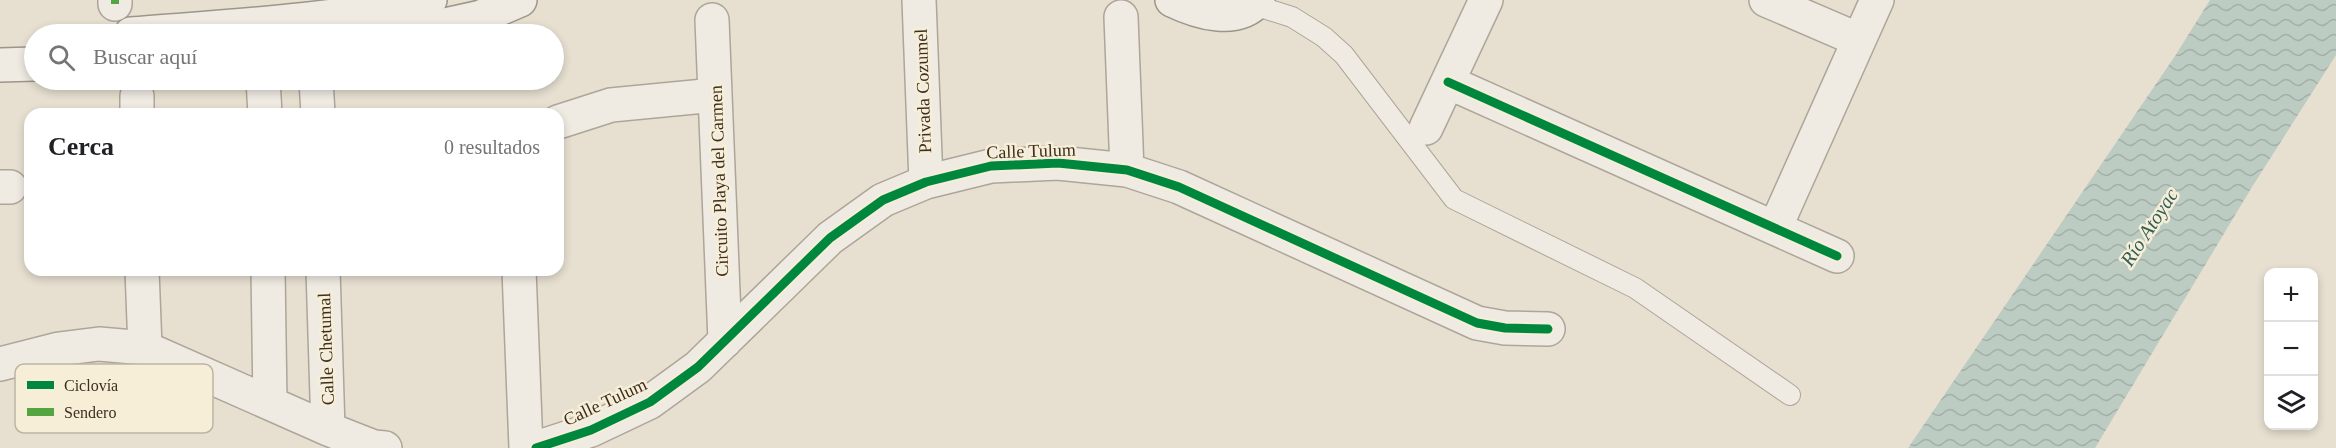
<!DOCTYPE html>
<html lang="es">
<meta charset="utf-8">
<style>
:root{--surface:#fff;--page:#f2f2f2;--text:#202124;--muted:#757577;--line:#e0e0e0}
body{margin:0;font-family:Georgia,serif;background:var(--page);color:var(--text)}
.controls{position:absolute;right:18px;bottom:18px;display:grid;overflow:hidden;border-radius:12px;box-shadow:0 3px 9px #0003}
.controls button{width:54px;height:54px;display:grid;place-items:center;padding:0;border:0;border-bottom:2px solid var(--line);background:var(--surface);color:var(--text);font:30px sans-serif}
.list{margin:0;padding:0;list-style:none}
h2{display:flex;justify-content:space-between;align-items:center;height:78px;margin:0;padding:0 24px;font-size:26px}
h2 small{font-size:20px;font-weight:400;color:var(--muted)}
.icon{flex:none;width:33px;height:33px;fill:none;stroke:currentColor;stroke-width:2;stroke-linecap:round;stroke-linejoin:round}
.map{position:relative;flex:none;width:2336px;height:448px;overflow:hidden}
.search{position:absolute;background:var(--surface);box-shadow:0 3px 9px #0003;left:24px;top:24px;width:540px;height:66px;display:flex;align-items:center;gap:15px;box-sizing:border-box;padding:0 21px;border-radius:33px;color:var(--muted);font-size:22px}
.panel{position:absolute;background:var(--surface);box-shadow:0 3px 9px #0003;left:24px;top:108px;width:540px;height:168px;border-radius:18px}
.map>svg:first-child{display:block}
</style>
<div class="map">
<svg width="2336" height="448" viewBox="0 0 2336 448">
<defs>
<pattern id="water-waves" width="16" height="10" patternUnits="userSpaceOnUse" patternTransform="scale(1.5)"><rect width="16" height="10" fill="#bcccc2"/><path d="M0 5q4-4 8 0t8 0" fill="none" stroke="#a2b0a6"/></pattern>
</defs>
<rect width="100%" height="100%" fill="#e7e0d1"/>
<path fill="url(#water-waves)" d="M2210,0h126v55l-84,132 -157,261h-187l267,-392z"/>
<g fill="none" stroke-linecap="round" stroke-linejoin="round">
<defs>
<path id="lane" d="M1254,5l38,12 32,20 20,18 110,144 181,89 155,107"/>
<path id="street" d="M115,0v4
M919,0l7,182
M1766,0l93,40
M1121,17l6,153
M712,20l13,321
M263,80l2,34
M316,80l2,34
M1448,82l389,174
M137,96v18
M558,122l53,-17 104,-10
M1426,128l60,-128
M0,187h10
M1775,228l102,-228
M142,270l3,78
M268,270l2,133
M323,270l5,159
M519,270l7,178
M0,364l59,-15 40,-5 46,4 183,81 46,18 11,1
M536,448l55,-18 59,-28 48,-35 132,-129 53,-38 43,-18 65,-16 67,-3 69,7 52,17 298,136 28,5 43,1"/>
<path id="secondary" d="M1172,0c25,12 65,25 86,0
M131,34c100,-8 200,-13 299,-34
M404,34l77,-17 39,-17
M0,65l34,-1"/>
</defs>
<use href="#lane" stroke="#ada599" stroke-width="22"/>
<use href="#street" stroke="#ada599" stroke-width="36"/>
<use href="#secondary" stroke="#9c958a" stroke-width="36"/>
<use href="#lane" stroke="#efebe3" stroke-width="20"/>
<use href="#street" stroke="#efebe3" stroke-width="33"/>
<use href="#secondary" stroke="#efebe3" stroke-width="33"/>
<path stroke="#54a441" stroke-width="8" stroke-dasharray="15 8" stroke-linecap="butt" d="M115,0v4"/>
<defs>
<path id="cycleway" d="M1448,82l389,174
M536,448l55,-18 59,-28 48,-35 132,-129 53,-38 43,-18 65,-16 67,-3 69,7 52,17 298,136 28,5 43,1"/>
</defs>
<use href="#cycleway" stroke="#f7eed8" stroke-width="13"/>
<use href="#cycleway" stroke="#00873e" stroke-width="9"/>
</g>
<g text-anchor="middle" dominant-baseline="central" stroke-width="5" stroke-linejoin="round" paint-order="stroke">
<g font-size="18" fill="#3d2e20" stroke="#f7eed8">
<text transform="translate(923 91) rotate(-92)">Privada Cozumel</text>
<text transform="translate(1031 151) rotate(-2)">Calle Tulum</text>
<text transform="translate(719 181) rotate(-92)">Circuito Playa del Carmen</text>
<text transform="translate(326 349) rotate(-92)">Calle Chetumal</text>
<text transform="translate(605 402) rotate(-25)">Calle Tulum</text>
</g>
<g font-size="20" font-style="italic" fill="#2f5d5a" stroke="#f7eed8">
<text transform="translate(2149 227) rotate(-57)">Río Atoyac</text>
</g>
</g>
<rect x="15" y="364" width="198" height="69" rx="9" fill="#f7eed8" stroke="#bfb4a1" stroke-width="1.5"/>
<rect x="27" y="381" width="27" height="8" fill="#00873e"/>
<rect x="27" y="408" width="27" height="8" fill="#54a441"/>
<g font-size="16" fill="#3d2e20">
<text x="64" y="391">Ciclovía</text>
<text x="64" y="418">Sendero</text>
</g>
</svg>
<div class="controls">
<button>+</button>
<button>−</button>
<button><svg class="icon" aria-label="layers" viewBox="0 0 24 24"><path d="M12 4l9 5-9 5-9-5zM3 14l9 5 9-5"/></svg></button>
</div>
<div class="search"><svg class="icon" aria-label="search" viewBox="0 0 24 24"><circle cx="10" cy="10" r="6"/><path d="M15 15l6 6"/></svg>Buscar aquí</div>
<section class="panel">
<h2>Cerca<small>0 resultados</small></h2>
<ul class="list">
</ul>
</section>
</div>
